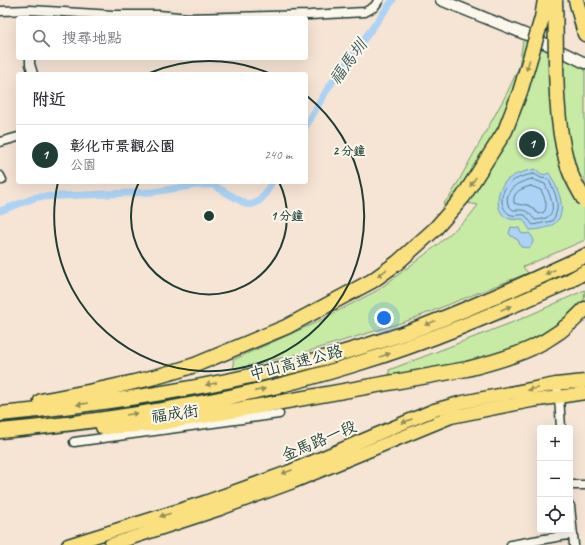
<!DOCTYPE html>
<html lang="zh-TW">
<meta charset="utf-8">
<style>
:root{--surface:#fff;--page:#f7f7f7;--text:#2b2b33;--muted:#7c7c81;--line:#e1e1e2;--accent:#1f3d34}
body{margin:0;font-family:Caveat,"LXGW WenKai TC",sans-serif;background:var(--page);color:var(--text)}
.controls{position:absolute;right:12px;bottom:12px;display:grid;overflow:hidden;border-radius:4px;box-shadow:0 4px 16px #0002}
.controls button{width:36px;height:36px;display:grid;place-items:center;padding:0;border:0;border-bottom:1px solid var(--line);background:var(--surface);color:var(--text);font:20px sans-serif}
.you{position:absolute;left:384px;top:318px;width:14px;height:14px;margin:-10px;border:3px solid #fff;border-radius:50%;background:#1a73e8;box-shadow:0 0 0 6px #1a73e833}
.badge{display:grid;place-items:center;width:26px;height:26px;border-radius:50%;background:var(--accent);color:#fff;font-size:13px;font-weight:700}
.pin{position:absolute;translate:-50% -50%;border:2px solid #fff;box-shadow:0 1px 4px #0006}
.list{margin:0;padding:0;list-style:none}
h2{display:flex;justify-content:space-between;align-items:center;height:52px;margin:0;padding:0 16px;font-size:17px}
h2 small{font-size:13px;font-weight:400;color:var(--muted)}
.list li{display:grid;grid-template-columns:26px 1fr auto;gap:12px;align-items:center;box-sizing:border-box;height:60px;padding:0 16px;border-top:1px solid var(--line)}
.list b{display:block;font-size:15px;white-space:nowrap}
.list p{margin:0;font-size:13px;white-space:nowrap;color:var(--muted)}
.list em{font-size:13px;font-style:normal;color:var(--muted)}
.icon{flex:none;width:22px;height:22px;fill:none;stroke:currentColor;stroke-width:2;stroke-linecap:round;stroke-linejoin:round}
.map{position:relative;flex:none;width:585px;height:545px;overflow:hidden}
.search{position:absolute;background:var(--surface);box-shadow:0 4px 16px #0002;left:16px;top:16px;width:292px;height:44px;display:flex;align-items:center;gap:10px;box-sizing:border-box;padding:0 14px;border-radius:4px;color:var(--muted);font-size:15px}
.panel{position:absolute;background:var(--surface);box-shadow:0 4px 16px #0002;left:16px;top:72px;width:292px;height:112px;border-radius:4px}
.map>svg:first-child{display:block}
</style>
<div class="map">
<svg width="585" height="545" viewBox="0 0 585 545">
<rect width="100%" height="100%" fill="#f6e4d4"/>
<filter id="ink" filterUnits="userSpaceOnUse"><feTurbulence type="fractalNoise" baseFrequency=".025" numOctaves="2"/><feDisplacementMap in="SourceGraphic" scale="8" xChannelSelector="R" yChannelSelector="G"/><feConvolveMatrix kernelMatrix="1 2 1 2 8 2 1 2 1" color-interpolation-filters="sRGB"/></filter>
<g filter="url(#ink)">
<path fill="#c7eba5" stroke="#73946c" d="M524,34l61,31v175l-62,27 5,6 -121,48 -104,32 -69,16 -1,-9 84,-38 61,-32 57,-43 33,-29 10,-13 -11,-2 -24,1 8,-9 56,-102 12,-26z
M585,290l-1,10 -44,40 -43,18 -107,25 -1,-13 132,-51z"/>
<path fill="#acd3f6" stroke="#7497a8" d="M536,169c4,5 7,7 13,4 16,27 23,56 -19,57l-7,-11c-4,0 -9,1 -13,0 -17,-5 -14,-30 -3,-39 8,-7 20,-9 29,-11z
M511,227l8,1 2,5 4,1 4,-1c6,5 5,10 0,15l-8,-1 -3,-7 -7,-4 -2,-3z"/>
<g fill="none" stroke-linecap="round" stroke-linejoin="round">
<path stroke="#577982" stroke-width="1" d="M534,174l7,4 7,1c8,14 14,29 4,42l-19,4 -8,-10c-5,-1 -11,2 -16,-1 -4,-3 -7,-8 -7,-13 -1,-18 17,-25 32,-27z
M532,179l13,5c7,16 16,35 -10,36 -9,-11 -9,-10 -22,-10l-5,-5c-4,-16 10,-23 24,-26z
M531,186l10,4c3,7 8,15 3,22l-6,2c-12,-15 -12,-6 -24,-11 -2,-11 8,-15 17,-17z"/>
<path stroke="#acd3f6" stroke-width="7" d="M306,126l22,-38 65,-88
M0,211l37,-14 116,-5 43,-7h17l33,19c14,3 20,-12 26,-22"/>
<defs>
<path id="minor" d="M0,11l30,-1 83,5h46l28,3 123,-3 55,-3 9,-5 5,-7
M30,58v6l3,10
M0,142l18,-5
M0,176l2,4
M556,384l3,12 2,32
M74,442l205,-28
M570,485h15
M570,506l4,39
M511,545l62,-11"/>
<path id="tertiary" d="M441,0l91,37 53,26"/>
<path id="primary" d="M68,545l137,-43 83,-30 146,-62 29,-8 93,-18 29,-3
M110,545l110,-36 73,-27 158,-65 80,-16 54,-8"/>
<path id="motorway" d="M576,0l9,34
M41,401c52,-10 104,-19 154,-36
M0,414c136,-13 275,-36 405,-81 61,-22 121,-50 180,-77
M103,427l49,-3 68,-11 247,-44c47,-12 84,-23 118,-60
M0,431c120,-11 241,-31 356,-67 73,-22 142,-52 211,-82l18,-10"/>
</defs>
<use href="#minor" stroke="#1f3d34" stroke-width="11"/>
<use href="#tertiary" stroke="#1f3d34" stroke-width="13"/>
<use href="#primary" stroke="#1f3d34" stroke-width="15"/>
<use href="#motorway" stroke="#1f3d34" stroke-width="17"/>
<use href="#minor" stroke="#fbf7ec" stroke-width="8"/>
<use href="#tertiary" stroke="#fbf7ec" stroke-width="10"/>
<use href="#primary" stroke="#fbe080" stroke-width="12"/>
<use href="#motorway" stroke="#fbe080" stroke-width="14"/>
<defs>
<path id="motorway-bridge" d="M555,0c2,51 -2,110 11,159 3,15 11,28 19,42
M195,365l91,-38 86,-46 25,-18 38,-34 28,-32 42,-66 15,-39 22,-74 3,-18"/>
</defs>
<use href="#motorway-bridge" stroke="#1f3d34" stroke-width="17" stroke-linecap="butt"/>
<use href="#motorway-bridge" stroke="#fbe080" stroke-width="14"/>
</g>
<defs><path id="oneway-solid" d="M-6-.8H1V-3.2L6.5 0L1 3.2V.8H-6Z"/></defs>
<g fill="#8d8e5a">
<use href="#oneway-solid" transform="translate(528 65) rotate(107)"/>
<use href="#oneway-solid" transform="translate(473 182) rotate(122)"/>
<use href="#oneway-solid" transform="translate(550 272) rotate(155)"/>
<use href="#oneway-solid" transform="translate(382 273) rotate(143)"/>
<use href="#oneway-solid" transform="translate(506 308) rotate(-23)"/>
<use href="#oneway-solid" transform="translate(430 323) rotate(158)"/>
<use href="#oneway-solid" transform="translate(385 355) rotate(-19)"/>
<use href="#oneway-solid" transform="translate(211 384) rotate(169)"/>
<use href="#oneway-solid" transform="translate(533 389) rotate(169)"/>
<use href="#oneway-solid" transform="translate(260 390) rotate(-13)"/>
<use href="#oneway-solid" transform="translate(82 404) rotate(172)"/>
<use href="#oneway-solid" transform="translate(132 414) rotate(-10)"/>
<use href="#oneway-solid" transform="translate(407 421) rotate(157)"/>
<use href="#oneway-solid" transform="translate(287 472) rotate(159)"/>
<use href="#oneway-solid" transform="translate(165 515) rotate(162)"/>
</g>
</g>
<g fill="none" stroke="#1f3d34" stroke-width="2">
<path d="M279 182A78 78 0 1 1 139 182"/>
<path d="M147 74A155 155 0 0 1 271 74M307 96A155 155 0 1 1 58 182"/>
</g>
<g text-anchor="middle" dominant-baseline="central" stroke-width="4" stroke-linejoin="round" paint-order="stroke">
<g font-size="16" fill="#1f3d34" stroke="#fbf7ec">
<text transform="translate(296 363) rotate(-15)">中山高速公路</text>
<text transform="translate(175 414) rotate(-8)">福成街</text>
<text transform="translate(319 441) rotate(-23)">金馬路一段</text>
</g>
<g font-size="17" font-style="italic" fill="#3b5b5b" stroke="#fbf7ec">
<text transform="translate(348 62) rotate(-54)">福馬圳</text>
</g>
</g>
<circle cx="209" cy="216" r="6" fill="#1f3d34" stroke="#fbf7ec" stroke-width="2"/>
<g font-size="12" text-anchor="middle" font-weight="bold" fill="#1f3d34" stroke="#fbf7ec" stroke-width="4" stroke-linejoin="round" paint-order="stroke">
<text x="349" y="155">2 分鐘</text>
<text x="287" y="220">1 分鐘</text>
</g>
</svg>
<div class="controls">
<button>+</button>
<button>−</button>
<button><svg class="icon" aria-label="locate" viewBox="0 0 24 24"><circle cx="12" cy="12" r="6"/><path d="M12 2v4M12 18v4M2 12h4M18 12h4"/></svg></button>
</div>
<div class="you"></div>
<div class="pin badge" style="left:532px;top:144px">1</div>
<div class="search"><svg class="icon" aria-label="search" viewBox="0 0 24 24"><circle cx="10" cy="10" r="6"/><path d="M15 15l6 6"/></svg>搜尋地點</div>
<section class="panel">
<h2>附近<small></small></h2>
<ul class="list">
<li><span class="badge">1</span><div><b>彰化市景觀公園</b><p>公園</p></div><em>240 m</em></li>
</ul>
</section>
</div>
